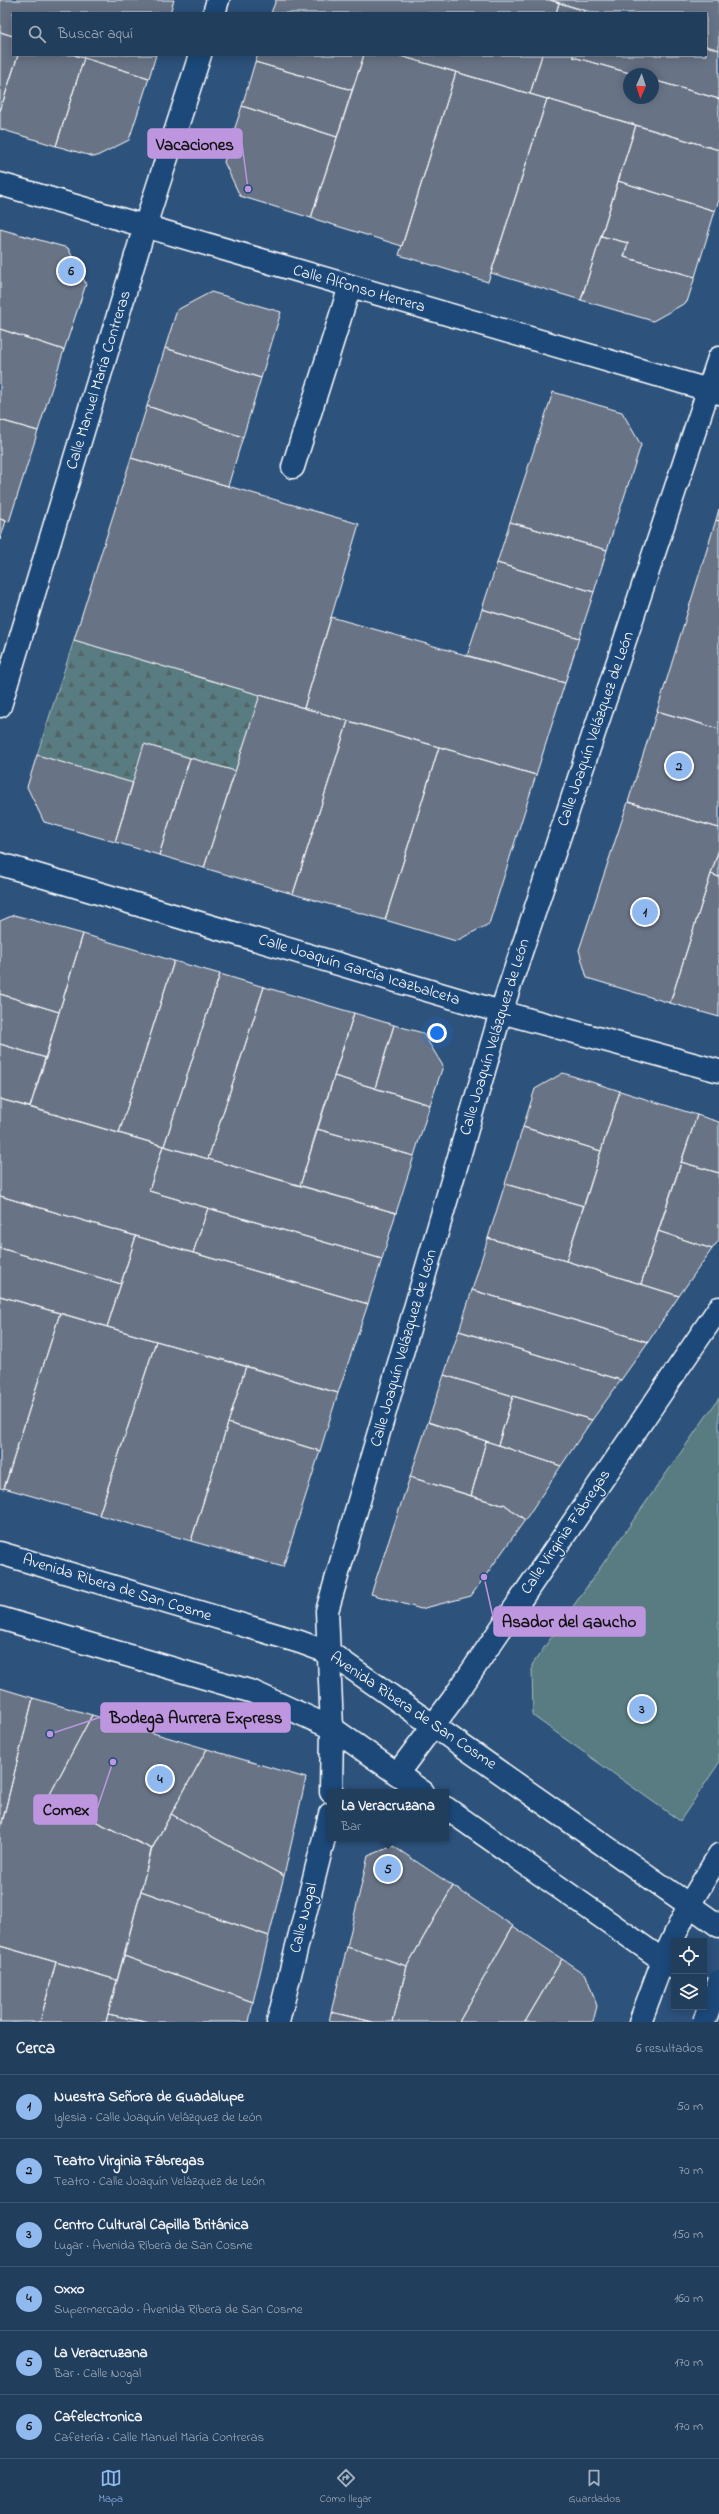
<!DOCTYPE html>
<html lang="es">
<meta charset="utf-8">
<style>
:root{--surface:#223e5d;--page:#2e4966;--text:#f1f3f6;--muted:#a2aebc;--line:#3f5772;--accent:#90b9f0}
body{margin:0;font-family:"Indie Flower",sans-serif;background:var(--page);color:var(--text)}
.controls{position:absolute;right:12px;bottom:12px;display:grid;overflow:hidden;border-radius:0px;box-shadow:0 2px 10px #0003}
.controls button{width:36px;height:36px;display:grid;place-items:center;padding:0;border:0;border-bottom:1px solid var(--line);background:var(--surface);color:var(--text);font:20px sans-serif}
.compass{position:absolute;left:623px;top:68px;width:36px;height:36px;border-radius:50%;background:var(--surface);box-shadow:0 2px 10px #0003;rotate:183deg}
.you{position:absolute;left:437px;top:1033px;width:14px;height:14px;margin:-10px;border:3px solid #fff;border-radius:50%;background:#1a73e8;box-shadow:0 0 0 6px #1a73e833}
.badge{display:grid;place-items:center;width:26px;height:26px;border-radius:50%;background:var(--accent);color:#111;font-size:13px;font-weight:700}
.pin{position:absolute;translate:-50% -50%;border:2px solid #fff;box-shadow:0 1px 4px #0006}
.popup{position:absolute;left:327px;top:1789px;width:122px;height:52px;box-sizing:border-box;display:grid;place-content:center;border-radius:0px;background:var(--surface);filter:drop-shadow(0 1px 3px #0005);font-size:13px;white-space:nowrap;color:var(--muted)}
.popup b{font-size:15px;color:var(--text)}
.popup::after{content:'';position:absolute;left:50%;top:100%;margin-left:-8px;border:8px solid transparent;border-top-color:var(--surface)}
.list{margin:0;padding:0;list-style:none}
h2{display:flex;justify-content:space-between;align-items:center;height:52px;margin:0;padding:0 16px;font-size:17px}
h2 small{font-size:13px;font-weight:400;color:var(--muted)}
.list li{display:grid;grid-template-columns:26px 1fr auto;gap:12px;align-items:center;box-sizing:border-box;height:64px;padding:0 16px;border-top:1px solid var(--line)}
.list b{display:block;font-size:15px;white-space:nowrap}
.list p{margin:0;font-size:13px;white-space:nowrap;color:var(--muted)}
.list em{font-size:13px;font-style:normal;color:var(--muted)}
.icon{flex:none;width:22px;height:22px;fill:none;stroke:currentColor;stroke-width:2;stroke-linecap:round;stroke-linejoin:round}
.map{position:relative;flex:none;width:719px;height:2022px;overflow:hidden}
.search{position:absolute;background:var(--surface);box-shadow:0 2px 10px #0003;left:12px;right:12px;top:12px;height:44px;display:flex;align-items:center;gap:10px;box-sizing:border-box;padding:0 14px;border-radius:0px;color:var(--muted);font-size:15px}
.sheet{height:436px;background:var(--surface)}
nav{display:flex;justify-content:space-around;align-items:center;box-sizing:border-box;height:56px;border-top:1px solid var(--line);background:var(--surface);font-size:11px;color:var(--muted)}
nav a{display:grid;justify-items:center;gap:2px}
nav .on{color:var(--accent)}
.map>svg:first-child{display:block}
</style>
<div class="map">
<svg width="719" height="2022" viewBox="0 0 719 2022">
<defs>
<pattern id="forest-firs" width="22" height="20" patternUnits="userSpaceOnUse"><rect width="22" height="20" fill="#597c81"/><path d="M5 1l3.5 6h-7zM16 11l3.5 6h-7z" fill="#526466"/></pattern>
</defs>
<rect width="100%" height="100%" fill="#2d527c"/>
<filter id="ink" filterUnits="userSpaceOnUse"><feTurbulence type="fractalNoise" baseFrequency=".025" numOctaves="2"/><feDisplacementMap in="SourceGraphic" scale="8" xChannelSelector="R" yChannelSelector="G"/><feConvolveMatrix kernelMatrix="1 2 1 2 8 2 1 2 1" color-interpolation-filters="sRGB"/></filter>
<g filter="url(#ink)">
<path fill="#597c81" stroke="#acbec0" d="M719,1398v365l-39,58 -147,-105 -1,-51z"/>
<path fill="url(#forest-firs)" stroke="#acbec0" d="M74,640l186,55 -25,76 -90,-27 -12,39 -96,-28z"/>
<path fill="#677386" stroke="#fff" d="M0,0h174l-4,13h-157v23l-13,-4z
M276,0h274l9,3 -3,10h-285z
M550,0h169v50l-13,-4v-33h-112z
M559,3l26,8v2h-29z
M0,32l13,4v19h5l-18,56z
M706,46l13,4v49l-66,-19v-6h-20l-60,-17v-2h133z
M18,55h56l10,3 -28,88 -56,-17v-18z
M74,55h82l-7,23z
M258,55h106l-12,35 -97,-28z
M364,55h33l59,17 -54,174 -91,-28z
M397,55h145l-12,39z
M542,55h31v2l60,17h-4v24h24v-18l66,19v51l-189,-56z
M84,58l65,20 -20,62 -34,17 -39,-11z
M255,62l97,28 -15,47 -95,-31z
M456,72l91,27 -59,183 -89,-27z
M547,99l89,26 -55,175 -90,-27z
M242,106l95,31 -26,81 -71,-22 -16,-34z
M636,125l83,25v50l-4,11 -97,-30z
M618,181l97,30 -20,66 -71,-20 4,-14 -27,-7z
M0,229l68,19 18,36 -22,66 -64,-21z
M601,236l27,7 -4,14 71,20 -8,25 -34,19 -72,-21z
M211,292l70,20 -20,66 -96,-30 12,-38z
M0,329l64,21 -26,81 -38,-11z
M165,348l96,30 -18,59 -96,-31z
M553,392l69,20 19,33 -34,105 -97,-28z
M147,406l96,31 -15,49 -97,-28z
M0,420l38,11 -29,91 -9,-3z
M131,458l228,66 -55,184 -230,-68z
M719,509v12l-3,-1z
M0,519l6,2 -6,19z
M716,520l3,1v208l-62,-18z
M510,522l97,28 -13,42 -97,-29z
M497,563l97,29 -15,46 -97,-29z
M482,609l97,29 -14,45 -98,-27z
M331,617l234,66 -29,92 -232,-67z
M260,695l88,26 -55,173 -89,-26z
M657,711l62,18v99l-91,-26z
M348,721l91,26 -54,173 -92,-26z
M144,744l46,14 -31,97 -44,-13z
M439,747l97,28 -47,149 -33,17 -71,-21z
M37,755l96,28 -18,59 -71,-20 -17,-35z
M190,758l45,13 -31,97 -45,-13z
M628,802l91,26v21l-49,154 -83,-25 -8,-28z
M719,849v28l-8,-3z
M711,874l8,3v140l-49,-14z
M14,915l69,19 -24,78 -59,-18v-73z
M83,934l91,27 -55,172 -89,-26z
M174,961l46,13 -56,172 -45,-13z
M220,974l44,13 -56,172 -44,-13z
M264,987l90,26 -54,173 -92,-27z
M0,994l59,18 -13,46 -46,-14z
M354,1013l40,12 -19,63 -41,-12z
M394,1025l29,8 20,33 -13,39 -55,-17z
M0,1044l46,14 -16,49 -30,-8z
M563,1073l57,18 -19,60 -78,-24 12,-38z
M334,1076l96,29 -16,51 -97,-27z
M620,1091l77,24 -56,169 -75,-23z
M0,1099l163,47 -14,45 59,17 -15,45 -193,-57z
M697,1115l22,7v51l-38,-11z
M523,1127l78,24 -17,55 -79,-22z
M317,1129l97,27 -18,57 -96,-27z
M163,1146l233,67 -14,46 -233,-68z
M681,1162l38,11v67l-7,9 -54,-18z
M505,1184l79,22 -18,55 -78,-23z
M0,1196l136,40 -15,48 -121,-36z
M208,1208l174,51 -14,45 -175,-51z
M658,1231l54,18 -33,47 -38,-12z
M136,1236l232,68 -30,89 -231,-66z
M488,1238l78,23 113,35 -31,46 -176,-52z
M0,1248l121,36 -14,43 -107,-31z
M472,1290l176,52 -27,38 -162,-49z
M0,1296l60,17 -56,176 -4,-1z
M60,1313l96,28 -57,174 -95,-27z
M459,1331l162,49 -29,40 -79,-24 -69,-21z
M156,1341l90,25 -55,175 -92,-26z
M246,1366l92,27 -18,58 -92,-28z
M444,1375l69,21 -15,49 -70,-23z
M513,1396l79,24 -31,46 -63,-21z
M428,1422l58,19 -15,55 -61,-19z
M228,1423l92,28 -37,116 -92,-26z
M486,1441l75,25 -36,54 -21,-16 -2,1 -31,-9z
M410,1477l92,28 2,-1 21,16 -54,76 -50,13 -50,-15z
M0,1688l33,10 -33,133z
M33,1698l59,17 -44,83 104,51 -35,131 -117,-34v-115z
M92,1715l115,34 -55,100 -104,-51z
M207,1749l99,29 -22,98 -113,-62z
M171,1814l113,62 -15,60 -128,-45 10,-41z
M393,1846l60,40 -46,80 -60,-19 21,-91z
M453,1886l60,40 -54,96h-66l14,-56z
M141,1891l128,45 -16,66 -129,-46z
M513,1926l49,33 -37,63h-66z
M0,1946l56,16 -16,60h-40z
M347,1947l60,19 -14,56h-20l-42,-10z
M124,1956l129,46 -4,20h-104l-37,-8z
M562,1959l24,16 11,31 -4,16h-68z
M56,1962l61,18 -11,42h-66z
M331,2012l42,10h-44z
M108,2014l37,8h-39z"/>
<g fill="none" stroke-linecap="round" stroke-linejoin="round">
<defs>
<path id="minor" d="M214,13l4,-13
M0,184l719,209
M293,467l57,-181
M0,706l145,-480 55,-171
M0,864l501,148 218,59
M397,1774l56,-75 266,-391
M331,1792l1,-64 -5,-117 174,-599 218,-654
M278,2022l52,-208"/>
<path id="major" d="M0,1553l300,89 30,11 389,273
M0,1618l253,74 79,36 91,64
M446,1808l228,160
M640,2022l23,-62 26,-55 30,-50"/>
</defs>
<use href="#minor" stroke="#fff" stroke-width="25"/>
<use href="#major" stroke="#fff" stroke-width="25"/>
<use href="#minor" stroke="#1f4a7a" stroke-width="22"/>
<use href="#major" stroke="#1f4a7a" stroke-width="22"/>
<defs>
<path id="highway-bridge" d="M704,2022l15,-41"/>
</defs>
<use href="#highway-bridge" stroke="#fff" stroke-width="25" stroke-linecap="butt"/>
<use href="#highway-bridge" stroke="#1f4a7a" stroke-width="22"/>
</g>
</g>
<g text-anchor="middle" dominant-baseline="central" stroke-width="3" stroke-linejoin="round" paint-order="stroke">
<g font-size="16" fill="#fff" stroke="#1f4a7a">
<text transform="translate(359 289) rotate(16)">Calle Alfonso Herrera</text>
<text transform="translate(99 380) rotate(-73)">Calle Manuel María Contreras</text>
<text transform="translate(596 729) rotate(-71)">Calle Joaquín Velázquez de León</text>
<text transform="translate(359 970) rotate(17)">Calle Joaquín García Icazbalceta</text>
<text transform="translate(495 1037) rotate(-73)">Calle Joaquín Velázquez de León</text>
<text transform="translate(404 1348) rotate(-74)">Calle Joaquín Velázquez de León</text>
<text transform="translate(566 1532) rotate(-56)">Calle Virginia Fábregas</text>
<text transform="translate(117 1588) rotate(17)">Avenida Ribera de San Cosme</text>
<text transform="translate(413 1711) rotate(34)">Avenida Ribera de San Cosme</text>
<text transform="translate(304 1918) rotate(-76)">Calle Nogal</text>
</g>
</g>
<path fill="none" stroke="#bd96df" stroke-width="1.5" d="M248 189L242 144M484 1577L494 1621M50 1734L101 1717M113 1762L97 1809"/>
<g fill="#bd96df" stroke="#1f4a7a" stroke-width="1.5">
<circle cx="248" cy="189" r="4"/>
<circle cx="484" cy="1577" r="4"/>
<circle cx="50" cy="1734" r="4"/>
<circle cx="113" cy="1762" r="4"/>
</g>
<g fill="#bd96df" stroke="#bd96df" stroke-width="1.5">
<rect x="148" y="129" width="94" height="29" rx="4"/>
<rect x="494" y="1607" width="151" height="29" rx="4"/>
<rect x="101" y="1703" width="189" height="29" rx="4"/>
<rect x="34" y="1795" width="63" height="29" rx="4"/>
</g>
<g font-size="17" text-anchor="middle" font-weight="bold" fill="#111">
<text x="195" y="150">Vacaciones</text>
<text x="569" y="1627">Asador del Gaucho</text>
<text x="196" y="1723">Bodega Aurrera Express</text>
<text x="66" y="1815">Comex</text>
</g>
</svg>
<div class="controls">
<button><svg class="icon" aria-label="locate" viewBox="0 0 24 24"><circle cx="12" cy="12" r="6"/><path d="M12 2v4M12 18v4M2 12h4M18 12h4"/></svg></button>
<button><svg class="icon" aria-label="layers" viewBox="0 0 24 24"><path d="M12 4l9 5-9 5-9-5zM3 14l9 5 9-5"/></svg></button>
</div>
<svg class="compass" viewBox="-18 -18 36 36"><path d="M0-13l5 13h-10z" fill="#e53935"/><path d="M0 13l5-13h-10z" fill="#a2aebc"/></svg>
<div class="you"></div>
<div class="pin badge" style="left:645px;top:912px">1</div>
<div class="pin badge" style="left:679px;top:766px">2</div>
<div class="pin badge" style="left:642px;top:1709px">3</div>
<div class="pin badge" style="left:160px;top:1779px">4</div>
<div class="pin badge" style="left:388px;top:1869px">5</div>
<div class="popup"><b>La Veracruzana</b>Bar</div>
<div class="pin badge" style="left:71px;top:271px">6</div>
<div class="search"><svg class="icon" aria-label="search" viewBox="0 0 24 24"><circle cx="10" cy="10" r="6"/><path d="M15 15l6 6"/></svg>Buscar aquí</div>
</div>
<section class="sheet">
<h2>Cerca<small>6 resultados</small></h2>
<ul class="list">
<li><span class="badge">1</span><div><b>Nuestra Señora de Guadalupe</b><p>Iglesia · Calle Joaquín Velázquez de León</p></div><em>50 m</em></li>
<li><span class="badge">2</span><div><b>Teatro Virginia Fábregas</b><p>Teatro · Calle Joaquín Velázquez de León</p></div><em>70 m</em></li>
<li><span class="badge">3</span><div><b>Centro Cultural Capilla Británica</b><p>Lugar · Avenida Ribera de San Cosme</p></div><em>150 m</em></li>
<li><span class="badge">4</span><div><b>Oxxo</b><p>Supermercado · Avenida Ribera de San Cosme</p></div><em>160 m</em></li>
<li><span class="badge">5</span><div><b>La Veracruzana</b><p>Bar · Calle Nogal</p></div><em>170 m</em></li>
<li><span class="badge">6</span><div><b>Cafelectronica</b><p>Cafetería · Calle Manuel María Contreras</p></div><em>170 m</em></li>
</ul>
</section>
<nav>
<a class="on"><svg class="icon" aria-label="map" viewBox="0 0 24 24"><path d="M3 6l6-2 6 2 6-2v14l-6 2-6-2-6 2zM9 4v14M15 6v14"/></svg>Mapa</a>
<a><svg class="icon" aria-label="directions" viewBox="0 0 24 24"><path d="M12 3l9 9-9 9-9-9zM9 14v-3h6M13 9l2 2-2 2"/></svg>Cómo llegar</a>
<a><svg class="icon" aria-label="saved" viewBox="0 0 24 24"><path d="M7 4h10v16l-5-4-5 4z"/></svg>Guardados</a>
</nav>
